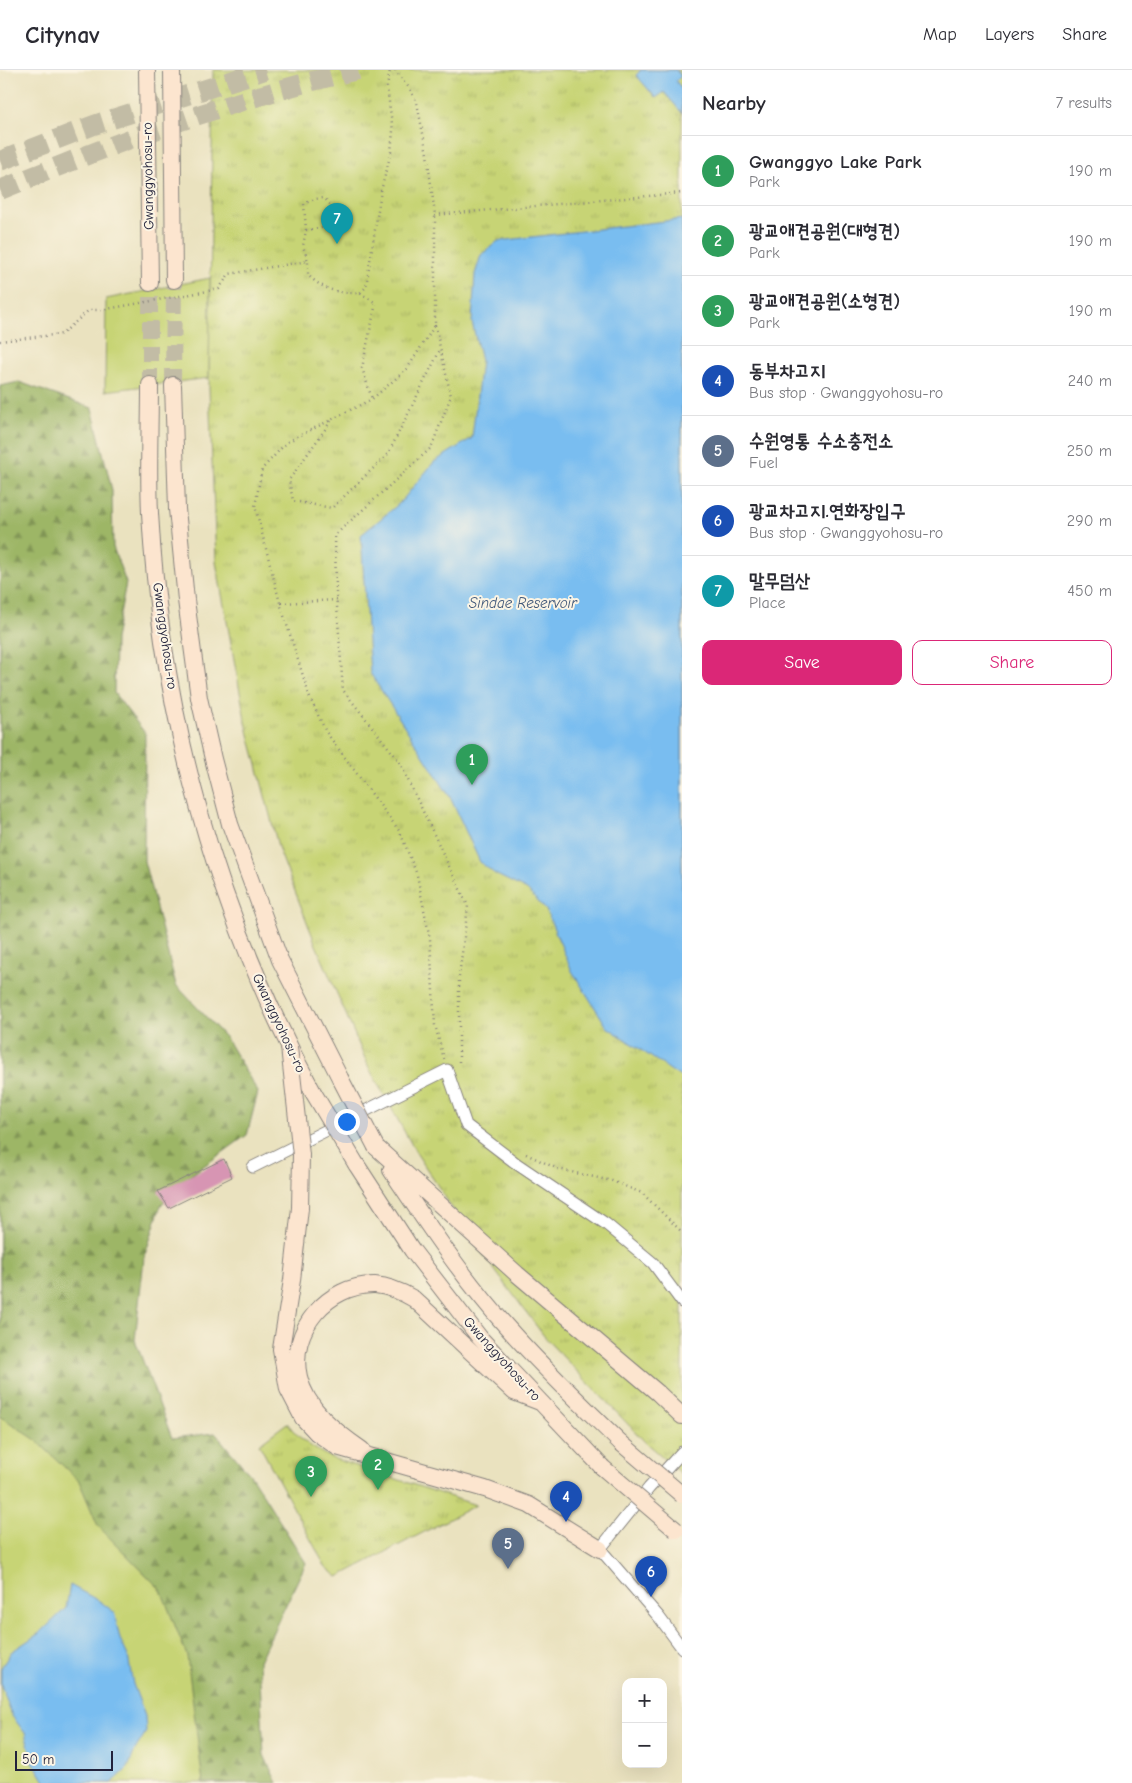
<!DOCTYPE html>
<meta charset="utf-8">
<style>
:root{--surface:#fff;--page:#f7f7f7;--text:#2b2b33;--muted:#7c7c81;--line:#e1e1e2;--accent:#db2777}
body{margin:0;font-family:"Comic Neue","Poor Story",sans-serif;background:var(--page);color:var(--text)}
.controls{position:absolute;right:15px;bottom:15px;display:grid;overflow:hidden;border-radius:10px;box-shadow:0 5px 20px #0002}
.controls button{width:45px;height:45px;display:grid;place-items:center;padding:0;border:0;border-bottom:1px solid var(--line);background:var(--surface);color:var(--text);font:25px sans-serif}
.scale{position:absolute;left:15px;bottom:12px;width:98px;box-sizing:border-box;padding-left:5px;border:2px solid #22223b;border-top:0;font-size:14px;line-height:18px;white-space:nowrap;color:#22223b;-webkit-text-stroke:4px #fcf5e5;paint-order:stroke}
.you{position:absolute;left:346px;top:1051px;width:18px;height:18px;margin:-12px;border:4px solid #fff;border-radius:50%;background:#1a73e8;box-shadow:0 0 0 8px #1a73e833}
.badge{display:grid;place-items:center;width:32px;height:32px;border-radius:50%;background:var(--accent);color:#fff;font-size:16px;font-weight:700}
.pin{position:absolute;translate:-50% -41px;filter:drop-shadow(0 1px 2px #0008)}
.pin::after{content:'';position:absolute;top:26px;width:18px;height:15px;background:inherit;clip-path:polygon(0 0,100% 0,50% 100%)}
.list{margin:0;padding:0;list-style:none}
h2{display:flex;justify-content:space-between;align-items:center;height:65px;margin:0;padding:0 20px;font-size:21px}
h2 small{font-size:16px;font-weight:400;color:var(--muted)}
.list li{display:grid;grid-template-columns:32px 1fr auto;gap:15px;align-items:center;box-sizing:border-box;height:70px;padding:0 20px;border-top:1px solid var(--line)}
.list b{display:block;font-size:19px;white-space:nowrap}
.list p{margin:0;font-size:16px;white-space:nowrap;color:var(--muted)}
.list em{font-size:16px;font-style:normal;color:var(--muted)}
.actions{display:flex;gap:10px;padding:15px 20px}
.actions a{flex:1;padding:11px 0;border:1px solid var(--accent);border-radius:10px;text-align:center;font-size:18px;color:var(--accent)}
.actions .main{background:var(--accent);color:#fff}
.map{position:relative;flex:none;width:682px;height:1713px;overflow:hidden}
header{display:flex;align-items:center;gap:30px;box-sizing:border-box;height:70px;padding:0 25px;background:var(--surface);border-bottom:1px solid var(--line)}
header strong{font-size:24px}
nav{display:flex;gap:28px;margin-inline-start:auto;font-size:18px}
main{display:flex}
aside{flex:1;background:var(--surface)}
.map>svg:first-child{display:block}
</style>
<header>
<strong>Citynav</strong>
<nav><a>Map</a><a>Layers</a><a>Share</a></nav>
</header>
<main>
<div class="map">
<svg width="682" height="1713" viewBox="0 0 682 1713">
<defs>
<pattern id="forest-firs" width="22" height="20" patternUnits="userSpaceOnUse" patternTransform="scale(1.25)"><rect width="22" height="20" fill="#9db666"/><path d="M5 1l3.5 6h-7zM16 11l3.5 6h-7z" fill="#809455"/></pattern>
<pattern id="park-tufts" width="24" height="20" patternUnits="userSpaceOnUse" patternTransform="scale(1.25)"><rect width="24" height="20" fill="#c7d475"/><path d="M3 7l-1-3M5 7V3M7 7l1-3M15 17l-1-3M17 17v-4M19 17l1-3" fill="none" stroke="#abb666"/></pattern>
</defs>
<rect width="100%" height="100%" fill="#fcf5e5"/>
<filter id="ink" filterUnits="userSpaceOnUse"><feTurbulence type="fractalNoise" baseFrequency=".02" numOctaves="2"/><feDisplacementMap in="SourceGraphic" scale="10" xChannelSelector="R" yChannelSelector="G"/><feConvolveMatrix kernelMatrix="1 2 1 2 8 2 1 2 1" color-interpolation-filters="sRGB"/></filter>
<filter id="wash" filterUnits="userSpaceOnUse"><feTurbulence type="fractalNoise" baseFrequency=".0096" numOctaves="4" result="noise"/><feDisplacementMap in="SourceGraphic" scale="20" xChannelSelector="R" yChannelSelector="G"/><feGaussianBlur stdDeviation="1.12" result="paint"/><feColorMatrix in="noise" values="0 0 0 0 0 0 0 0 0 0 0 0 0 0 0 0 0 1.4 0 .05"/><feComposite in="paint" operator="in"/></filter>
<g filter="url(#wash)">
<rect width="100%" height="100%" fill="#eae2bf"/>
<path fill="#c7d475" stroke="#747b58" d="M210,208l-1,100 -104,13 1,-92z
M0,559l101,694 138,460h-239z"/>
<path fill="url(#forest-firs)" stroke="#606c50" d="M19,312l73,26 20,82 1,57 13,36 -11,56 -1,54 31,40 -1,128 32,124 49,52 33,55 -11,43 -60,43 -26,27 -17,53 -9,82 37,98 43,-5 37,44 54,86 -47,98 5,94 13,28h-74l-16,-127 -26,-66 -63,-64 -19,-45 -43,-41 -36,-24v-1030z"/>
<path fill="url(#park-tufts)" stroke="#747b58" d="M213,0h469v1405l-36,-32 -99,-103 -68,-91 -62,-95 -47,-84 -54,-125 -37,-95 -34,-131 -29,-157 -7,-175z
M287,1353c13,17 26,26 45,35l144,47 -138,72 -13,-11 -66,-122z"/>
<path fill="#79bdf0" stroke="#4e7096" d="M641,0h35l5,6 -5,5 6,8v24l-18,-21 -8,6 -20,-23z
M682,149v859l-75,-51 -35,-56 -26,-61 -19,-20 -32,-16 -15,-12 -30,-65 -80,-124 -9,-138 39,-32 34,-41 38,-24 9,-77 -9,-39 3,-48 6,-19 17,-14z
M70,1515l31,17 13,10 6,27 8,17 5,28 12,32 1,16 -11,18 -7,18 -16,15h-66l-14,-23 -7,-27 -13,-17 -11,-31v-17l10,-16 30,-20 25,-24z"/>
<g id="blocks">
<path fill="#d795b3" d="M224,1089l8,18 -63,31 -11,-17z"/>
</g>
</g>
<g filter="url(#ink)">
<use href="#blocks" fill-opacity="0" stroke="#86827d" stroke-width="1"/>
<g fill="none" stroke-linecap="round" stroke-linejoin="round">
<path stroke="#c2bca5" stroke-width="16" stroke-dasharray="16 8" stroke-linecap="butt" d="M150,315v-102
M173,315l1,-105"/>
<path stroke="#c2bca5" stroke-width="20" stroke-dasharray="20 10" stroke-linecap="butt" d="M0,91l94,-36 171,-55
M0,120c116,-48 235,-92 358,-120"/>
<defs>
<path id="minor" d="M253,1097l194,-97 19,55 51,39 89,60 47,39 29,39
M682,1382l-33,36 -49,61 59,68 23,31"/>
<path id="secondary" d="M147,0l3,213
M172,0l2,210
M150,315c0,42 -2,85 0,128 11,202 67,402 163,579
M173,315l4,124 9,91 13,98 14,61 17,65 50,136 60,118
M376,1077l141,127 141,119 24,23
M356,1094l56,86 68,88 122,129
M391,1100c36,54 72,108 115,156 36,41 76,79 115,117
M300,1138l-8,72 -11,69 7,40 15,29 14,15 20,14 148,42 44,16 71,44
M362,1380c-26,-18 -56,-41 -63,-73 -11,-47 29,-93 76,-92 15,1 27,7 39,14l100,93 26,10"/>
</defs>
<use href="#minor" stroke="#86827d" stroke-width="13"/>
<use href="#secondary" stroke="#86827d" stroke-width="18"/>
<path stroke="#86827d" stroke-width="2.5" stroke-dasharray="1 4" stroke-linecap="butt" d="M395,0l15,19 7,14 10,51 8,61v110l-28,44 -35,30 -85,43 -25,27 -7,37 25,97 30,95 16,34 74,100 17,43 13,64 5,86 9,34
M435,145l247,-22
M306,160l30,-4 1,-15 -13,-13 -10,1 -10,5 2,26 -3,16 5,15
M360,223l16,10 -14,65 10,31
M435,255l16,71 -20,52 -96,87 1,57 7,98 56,71 69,145 -9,71v88
M0,271l62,-7 27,-24h12l118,-21 10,-15 79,-13v14c15,15 31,19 52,18l6,-6 15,-96 10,-39 2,-21 -6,-44 3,-17
M331,351l-42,59 4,21 39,7 56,-54 52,-104
M281,533l56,-3
M526,1084l32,15 54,12 30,12 40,39"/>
<use href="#minor" stroke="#fff" stroke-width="11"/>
<use href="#secondary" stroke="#fce5cf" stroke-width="16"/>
<defs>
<path id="secondary-bridge" d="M289,977l12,108 -1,53
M340,1008l36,69
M313,1022l43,72
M621,1373l61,52
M602,1397l74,63"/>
</defs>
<use href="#secondary-bridge" stroke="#86827d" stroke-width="18" stroke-linecap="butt"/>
<use href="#secondary-bridge" stroke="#fce5cf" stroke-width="16"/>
</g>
</g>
<g text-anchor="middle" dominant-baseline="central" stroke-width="4" stroke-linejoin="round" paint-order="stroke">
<g font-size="14" fill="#22223b" stroke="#fcf5e5">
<text transform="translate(148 106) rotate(-91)">Gwanggyohosu-ro</text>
<text transform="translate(165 566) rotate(82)">Gwanggyohosu-ro</text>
<text transform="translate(279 953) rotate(65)">Gwanggyohosu-ro</text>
<text transform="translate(502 1289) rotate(48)">Gwanggyohosu-ro</text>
</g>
<g font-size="15" font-style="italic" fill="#40587a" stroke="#fcf5e5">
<text x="523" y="533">Sindae Reservoir</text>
</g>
</g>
</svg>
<div class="controls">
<button>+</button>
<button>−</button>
</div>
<div class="scale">50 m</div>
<div class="you"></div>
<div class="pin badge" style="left:472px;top:715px;background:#2e9e5b">1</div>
<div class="pin badge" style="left:378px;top:1420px;background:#2e9e5b">2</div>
<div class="pin badge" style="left:311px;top:1427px;background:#2e9e5b">3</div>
<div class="pin badge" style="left:566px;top:1452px;background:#1a4fb4">4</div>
<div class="pin badge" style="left:508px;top:1499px;background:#5c6f8a">5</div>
<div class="pin badge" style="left:651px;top:1527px;background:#1a4fb4">6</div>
<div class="pin badge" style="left:337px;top:174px;background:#0f9aa8">7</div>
</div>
<aside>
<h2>Nearby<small>7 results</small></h2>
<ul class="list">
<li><span class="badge" style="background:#2e9e5b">1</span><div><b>Gwanggyo Lake Park</b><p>Park</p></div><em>190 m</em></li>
<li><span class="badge" style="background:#2e9e5b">2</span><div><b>광교애견공원(대형견)</b><p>Park</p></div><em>190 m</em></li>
<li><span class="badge" style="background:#2e9e5b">3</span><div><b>광교애견공원(소형견)</b><p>Park</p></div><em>190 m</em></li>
<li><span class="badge" style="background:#1a4fb4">4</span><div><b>동부차고지</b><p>Bus stop · Gwanggyohosu-ro</p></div><em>240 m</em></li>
<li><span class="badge" style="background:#5c6f8a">5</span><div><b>수원영통 수소충전소</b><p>Fuel</p></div><em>250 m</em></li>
<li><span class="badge" style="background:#1a4fb4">6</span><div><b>광교차고지.연화장입구</b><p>Bus stop · Gwanggyohosu-ro</p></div><em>290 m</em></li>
<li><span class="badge" style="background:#0f9aa8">7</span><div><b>말무덤산</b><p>Place</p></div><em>450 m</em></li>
</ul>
<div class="actions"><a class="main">Save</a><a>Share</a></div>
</aside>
</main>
